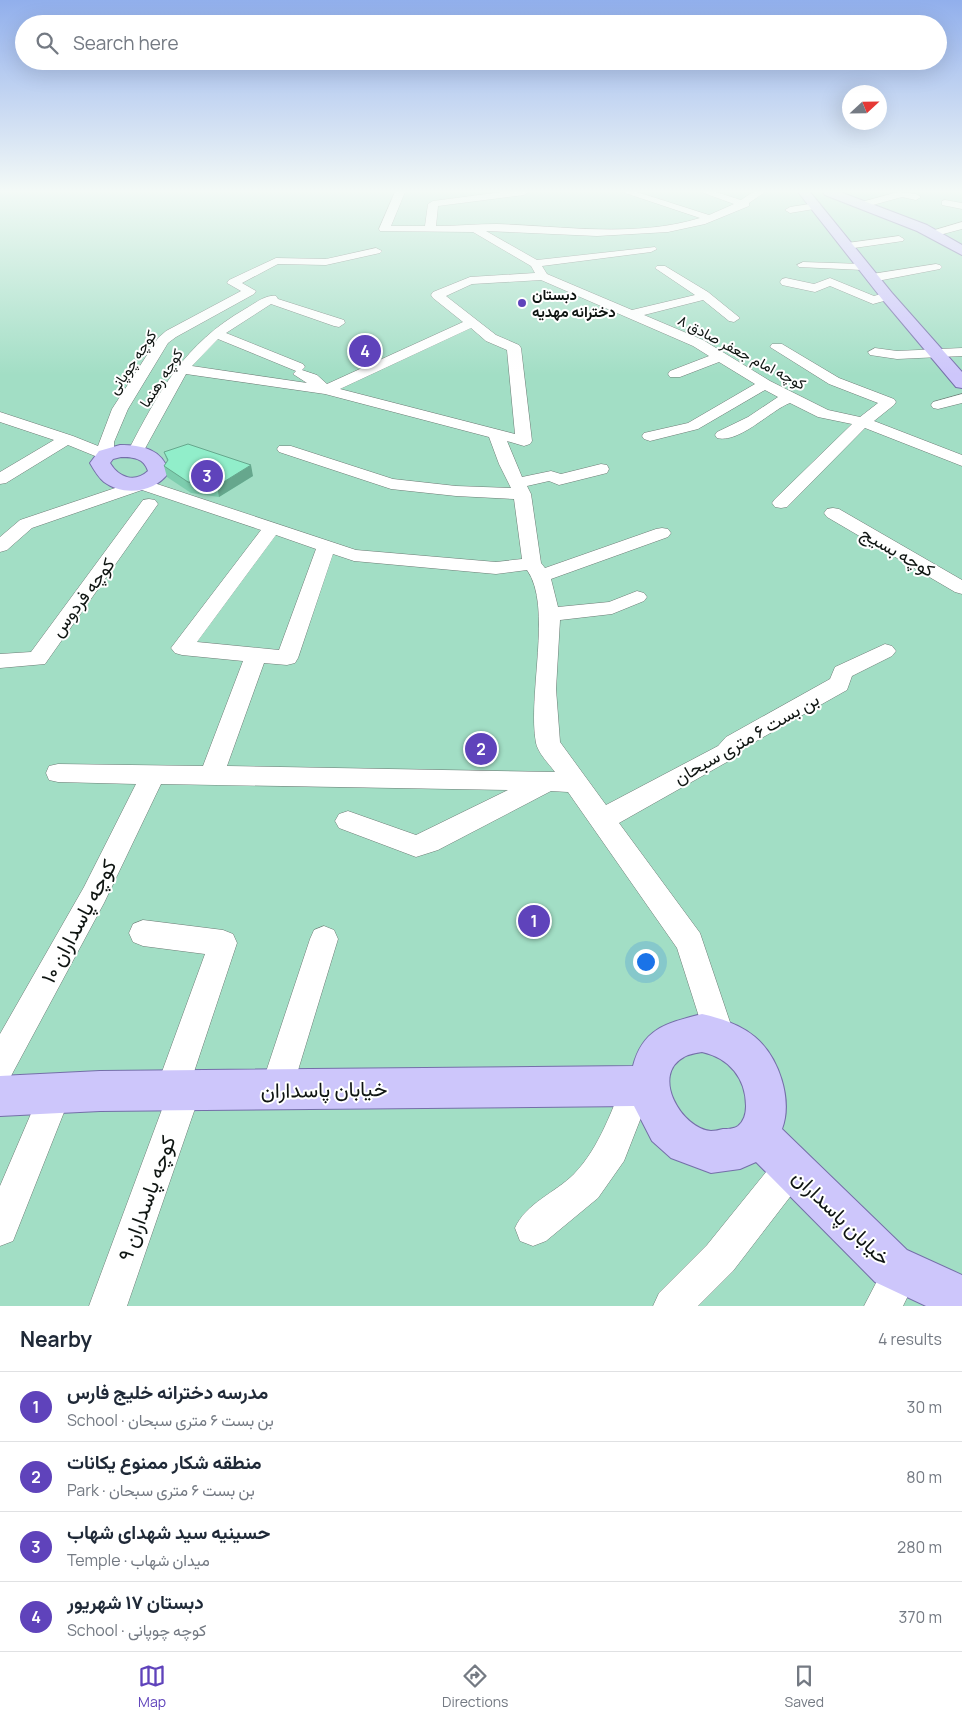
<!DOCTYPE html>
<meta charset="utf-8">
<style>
:root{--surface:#fff;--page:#f2f2f3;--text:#1f2937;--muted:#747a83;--line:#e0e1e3;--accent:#5f43bb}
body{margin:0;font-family:Manrope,Vazirmatn,sans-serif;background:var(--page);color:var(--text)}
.compass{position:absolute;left:842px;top:85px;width:45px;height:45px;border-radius:50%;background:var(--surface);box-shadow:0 5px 20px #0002;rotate:68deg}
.you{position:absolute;left:645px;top:961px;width:18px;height:18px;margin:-12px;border:4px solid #fff;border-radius:50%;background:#1a73e8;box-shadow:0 0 0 8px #1a73e833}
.badge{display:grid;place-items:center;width:32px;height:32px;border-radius:50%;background:var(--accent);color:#fff;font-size:16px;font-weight:700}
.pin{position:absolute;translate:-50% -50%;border:2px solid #fff;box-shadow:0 1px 5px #0006}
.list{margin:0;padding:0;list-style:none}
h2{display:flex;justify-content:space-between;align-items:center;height:65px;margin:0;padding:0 20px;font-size:21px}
h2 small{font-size:16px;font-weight:400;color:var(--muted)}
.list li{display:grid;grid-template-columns:32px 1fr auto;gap:15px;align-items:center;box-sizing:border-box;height:70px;padding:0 20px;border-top:1px solid var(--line)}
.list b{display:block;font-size:19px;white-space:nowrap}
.list p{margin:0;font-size:16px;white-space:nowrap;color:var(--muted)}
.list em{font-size:16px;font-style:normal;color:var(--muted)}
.icon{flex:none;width:28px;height:28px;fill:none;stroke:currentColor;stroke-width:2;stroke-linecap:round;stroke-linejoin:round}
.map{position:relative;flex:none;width:962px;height:1306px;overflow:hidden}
.search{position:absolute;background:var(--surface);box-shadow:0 5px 20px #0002;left:15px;right:15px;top:15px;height:55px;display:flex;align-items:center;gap:12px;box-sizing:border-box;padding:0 18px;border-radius:28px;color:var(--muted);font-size:19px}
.sheet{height:345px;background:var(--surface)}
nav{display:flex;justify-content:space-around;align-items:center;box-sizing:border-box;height:70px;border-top:1px solid var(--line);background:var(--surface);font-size:14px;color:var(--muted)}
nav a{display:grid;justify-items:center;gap:2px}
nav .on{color:var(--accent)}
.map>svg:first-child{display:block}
</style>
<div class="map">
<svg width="962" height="1306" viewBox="0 0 962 1306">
<rect width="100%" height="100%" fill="#e6f5ee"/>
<path fill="#a2dec5" d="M0,192h962v1114h-962z"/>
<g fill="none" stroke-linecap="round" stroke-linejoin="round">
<defs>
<path id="minor" d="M395,192h10l-14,34h34l3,-22 5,-3 69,-9h27l-5,3 -86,11 -2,20c20,0 41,-2 61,-2 67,2 137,14 203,-6l-78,-26h15l72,23 25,-11 -33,-12h15l25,8 12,-8h12l-16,11v3l-44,18 -37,8 -71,4 -111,-5 51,29 118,-13 2,2 -6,3 -109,14 5,8 85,36 63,-15 -40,-27 2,-2h8l43,26 32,26 -6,4 -5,-1 -26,-21 -59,15 59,25 67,41 58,29 32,7 18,-14 -49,-19 -59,-37 2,-3h10l57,34 55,21 2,3 -2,3 -20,16 88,34v11l-97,-38 -78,79 -6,1 -6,-1 -3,-4 3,-4 77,-75 -34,-7 -28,-14c-19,7 -51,41 -73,35l-2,-3 2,-3 31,-15 30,-20 -13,-7 -67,39 -48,12 -6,-2 -2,-3 2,-3 44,-10 67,-39 -36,-22 -39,15h-10l-2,-3 2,-3 39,-15 -16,-10 -152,-66 -69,4 -26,12 50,39 23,10 2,3 11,93 -2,3 -6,2 -17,-5 15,36 29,-6 10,3 40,-10 6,1 2,4 -2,4 -48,12 -10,-4 -22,5 4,8 10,69 4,5 111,-39 6,-1 6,1 3,4 -3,4 -117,42 7,28 51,-5 28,-11 7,2 3,4 -3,4 -32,13 -52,6 -4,69 4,53 46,63 112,-59 8,-9 104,-58 5,-12 50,-23 7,2 4,5 -4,5 -40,20 -5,14 -105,59 -8,9 -115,65 81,110 35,104 -4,11 -11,4 -11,-4 -32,-100 -109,-156 -17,-1 -113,59 -22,7 -77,-29 -4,-7 4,-7 9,-3 68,24 92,-45 -347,-6 -57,119 -93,173 -11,5v-47l84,-147 52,-103 -78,-2 -9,-2 -3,-7 3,-7 9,-2 145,2 40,-105 -61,-6 -7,-2 -4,-5 90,-118 -119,-40 -110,38 -25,22 -7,2v-15l20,-17 122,-41 214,71 140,12 26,-3 -8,-60 -58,-3 -65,-7 -112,-37 -2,-3 2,-3h12l102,33 63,7 55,2 -12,-24 -10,-27 -164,-43 -139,-20 -44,80h-12l-2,-3c32,-61 56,-107 117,-142 9,-5 21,-15 31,-13l2,3 66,21 1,3 -6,4 -5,-1 -63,-22 -45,29 77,31 2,3 -3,3 15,5 10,9 136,-62 -30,-24 -2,-3 2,-3 37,-15 65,-4 -4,-7 -58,-34 -93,-1 -1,-2zM471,328l15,13 21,9 8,84 -175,-45zM218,339l78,32 -3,3 14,9 -115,-17zM276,535l40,14 -37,101 -82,-8zM333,554l21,7 142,13 31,-4c26,36 0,126 9,173 2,10 13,21 19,29l-328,-6 37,-103 23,2 8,-2 3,-5z
M898,192l18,2 5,3 -5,3 -14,-3 -40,11 -5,-3 1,-2z
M945,200l17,3v6l-20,-4v-4z
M816,203l4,1v4l-30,5 -5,-3 5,-3z
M962,222v7l-30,8 -5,-3 1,-2z
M899,236l5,3 -1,2 -56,8 -5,-3 5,-3z
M376,248l6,3 -2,2 -54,12 -48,-1 -36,19 14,8 -2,3 -78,43 -8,6 -40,66 -14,33v13l-2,3h-12l-32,-13 -62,38 -6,1v-12l54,-32 -54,-18v-10l73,24 25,10 14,-37 46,-71 8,-7 75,-40 -14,-8 2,-3 47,-22 50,1z
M803,262l60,2 6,3 -6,3 -64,-3 -2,-2z
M936,264l4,1 2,2 -2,2 -68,13 -6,-4 6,-4z
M786,278l28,6 16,-6 44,18 13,-4 6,4 -2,3 -18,5 -43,-18 -15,6 -33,-7 -2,-3 2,-3z
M875,348l22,3 65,-3v8l-65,3 -27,-4 -2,-3z
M962,394v9l-24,6 -5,-1 -2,-3 2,-3z
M149,499l6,1 3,4 -113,160 -45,4v-14l31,-2 112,-152z
M833,508l6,1 123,71v14l-7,-2 -128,-75 -3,-4 3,-4z
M143,920l80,10 10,4 4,9 -45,135 4,2 5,11 -74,215h-38l75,-202 -4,-2 -5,-11 50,-137 -62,-8 -10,-4 -4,-9 4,-9z
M324,926l10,4 4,9 -46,151 -5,11 -11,5 -11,-5 -5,-11 50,-151 4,-9z
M637,1071l11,5 5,11 -29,74 -26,37 -52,43 -13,5 -13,-5 -5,-13c11,-25 40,-35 59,-54 26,-27 38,-65 52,-98z
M56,1076l11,5 5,11 -59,149 -13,5v-60l45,-105z
M791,1151l12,5 5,12 -5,12 -70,91 -35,35h-45l6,-13 48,-48 72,-89z
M902,1253l13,5 5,13 -17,35h-39l25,-48z"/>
<path id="major" d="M798,192h12l82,101 70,79v16l-6,-1 -74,-88z
M823,192h17l87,33 35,20v10l-45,-24 -92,-36z
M120,445c22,0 42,4 49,27 -13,20 -45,25 -65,10 -6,-5 -10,-12 -14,-19l9,-12zM121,457c12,0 23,1 27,14 -13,12 -29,7 -38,-8l3,-4z
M702,1014c18,4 39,11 53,23 24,20 38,63 27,92l125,121 55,25v31h-36l-51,-24 -119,-120 -16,7 -29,4 -40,-15 -19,-17 -18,-35 -534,5 -100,5v-40l100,-5 533,-5c10,-38 34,-43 69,-52zM702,1052c27,6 44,26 44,54 0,8 -2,15 -8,20 -4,3 -11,3 -15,3 -4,1 -8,2 -12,2 -29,-2 -61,-56 -27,-74 5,-3 12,-4 18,-5z"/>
</defs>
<use href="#minor" stroke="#6e7c76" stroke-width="1"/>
<use href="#major" stroke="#746fa8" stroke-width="2"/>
<use href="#minor" fill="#fff" fill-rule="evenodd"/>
<use href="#major" fill="#cdc6fb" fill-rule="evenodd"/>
</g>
<path fill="#7dcdae" d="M164,452l89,24 -34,21 -28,-4 -24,-16 -3,-11 3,-5z"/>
<path fill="#66a78d" d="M251,465l2,11 -34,21 -2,-11z"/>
<path fill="#91eeca" stroke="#66a78d" d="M188,444l63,21 -34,21 -29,-4 -24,-16 4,-6 -4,-8z"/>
<linearGradient id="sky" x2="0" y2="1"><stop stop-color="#91afec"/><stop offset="0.51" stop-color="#f4faf7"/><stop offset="1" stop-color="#f4faf7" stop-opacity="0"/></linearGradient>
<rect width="962" height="375" fill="url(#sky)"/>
<circle fill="#5f43bb" stroke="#fff" stroke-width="2" cx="522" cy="303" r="5"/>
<g text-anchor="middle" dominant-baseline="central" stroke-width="4" stroke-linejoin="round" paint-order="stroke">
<g font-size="15" font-weight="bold" fill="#0f1512" stroke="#fff" text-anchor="start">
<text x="532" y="294">دبستان<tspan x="532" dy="17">دخترانه مهدیه</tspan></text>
</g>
<g font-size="15" fill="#0f1512" stroke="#fff">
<text transform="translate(742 352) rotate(28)">کوچه امام جعفر صادق ۸</text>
<text transform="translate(132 362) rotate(-56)">کوچه چوپانی</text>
<text transform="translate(161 378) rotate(-57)">کوچه رهنما</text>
</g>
<g font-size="18" fill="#0f1512" stroke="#fff">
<text transform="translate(898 551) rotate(30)">کوچه بسیج</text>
<text transform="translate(82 597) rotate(-53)">کوچه فردوس</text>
<text transform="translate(746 738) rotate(-30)">بن بست ۶ متری سبحان</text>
</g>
<g font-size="21" fill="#0f1512" stroke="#fff">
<text transform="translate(78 921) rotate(-62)">کوچه پاسداران ۱۰</text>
<text transform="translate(324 1089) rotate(-1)">خیابان پاسداران</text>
<text transform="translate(146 1198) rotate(-70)">کوچه پاسداران ۹</text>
<text transform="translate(842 1217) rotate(44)">خیابان پاسداران</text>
</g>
</g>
</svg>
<svg class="compass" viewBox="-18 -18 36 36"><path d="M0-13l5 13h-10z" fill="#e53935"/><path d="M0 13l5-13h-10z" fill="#747a83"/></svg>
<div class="you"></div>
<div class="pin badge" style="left:534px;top:921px">1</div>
<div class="pin badge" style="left:481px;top:749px">2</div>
<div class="pin badge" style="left:207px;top:476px">3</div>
<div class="pin badge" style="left:365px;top:351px">4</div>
<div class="search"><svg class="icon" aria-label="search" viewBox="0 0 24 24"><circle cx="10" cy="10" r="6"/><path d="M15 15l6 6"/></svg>Search here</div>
</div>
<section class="sheet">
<h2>Nearby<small>4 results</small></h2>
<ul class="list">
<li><span class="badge">1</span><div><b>مدرسه دخترانه خلیج فارس</b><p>School · بن بست ۶ متری سبحان</p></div><em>30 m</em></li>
<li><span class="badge">2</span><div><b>منطقه شکار ممنوع یکانات</b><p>Park · بن بست ۶ متری سبحان</p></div><em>80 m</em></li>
<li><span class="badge">3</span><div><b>حسینیه سید شهدای شهاب</b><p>Temple · میدان شهاب</p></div><em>280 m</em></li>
<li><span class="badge">4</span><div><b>دبستان ۱۷ شهریور</b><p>School · کوچه چوپانی</p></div><em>370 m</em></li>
</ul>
</section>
<nav>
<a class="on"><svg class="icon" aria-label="map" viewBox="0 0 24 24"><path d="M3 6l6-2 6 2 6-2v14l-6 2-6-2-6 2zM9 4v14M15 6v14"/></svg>Map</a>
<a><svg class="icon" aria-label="directions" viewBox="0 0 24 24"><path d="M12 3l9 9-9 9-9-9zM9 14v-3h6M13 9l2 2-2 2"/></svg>Directions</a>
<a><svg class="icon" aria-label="saved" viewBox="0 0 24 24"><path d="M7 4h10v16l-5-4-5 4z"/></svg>Saved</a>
</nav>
